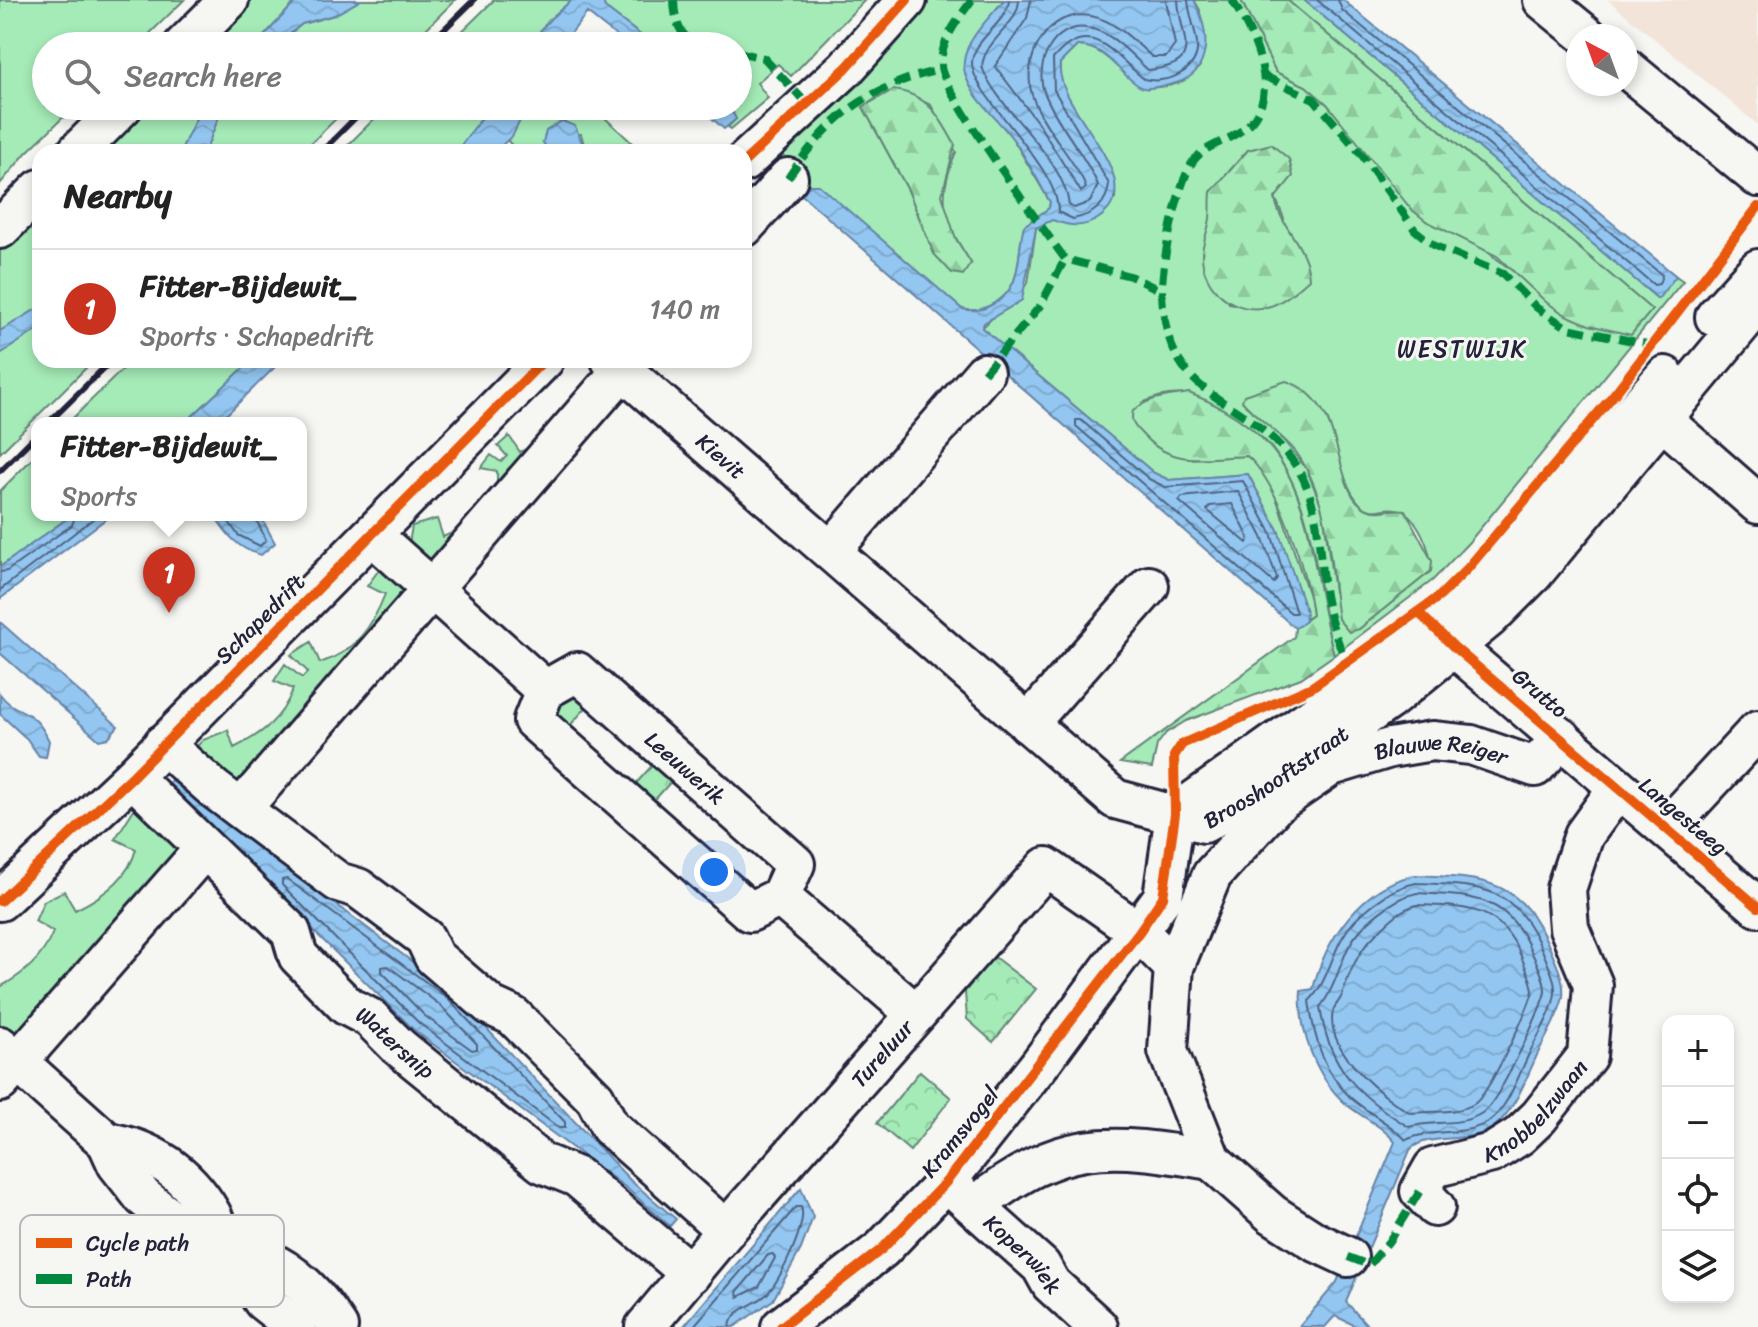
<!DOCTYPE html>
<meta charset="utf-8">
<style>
:root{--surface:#fff;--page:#f6f6f6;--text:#222;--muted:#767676;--line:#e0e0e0;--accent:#c8321e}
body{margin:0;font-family:Sriracha,sans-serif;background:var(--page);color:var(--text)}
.controls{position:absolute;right:24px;bottom:24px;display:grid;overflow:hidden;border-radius:16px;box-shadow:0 4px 12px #0003}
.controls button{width:72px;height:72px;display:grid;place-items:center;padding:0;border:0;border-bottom:2px solid var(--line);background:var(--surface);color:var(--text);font:40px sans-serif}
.compass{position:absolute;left:1566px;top:24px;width:72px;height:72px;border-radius:50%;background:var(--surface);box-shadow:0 4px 12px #0003;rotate:319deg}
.you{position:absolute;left:714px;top:872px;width:28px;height:28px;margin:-20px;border:6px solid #fff;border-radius:50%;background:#1a73e8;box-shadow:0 0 0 12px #1a73e833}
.badge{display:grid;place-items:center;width:52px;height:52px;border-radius:50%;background:var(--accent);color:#fff;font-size:26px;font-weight:700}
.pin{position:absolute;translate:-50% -66px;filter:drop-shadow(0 2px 4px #0008)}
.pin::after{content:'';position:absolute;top:42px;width:28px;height:24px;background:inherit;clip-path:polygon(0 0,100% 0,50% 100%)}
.popup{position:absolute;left:31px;top:417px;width:276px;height:104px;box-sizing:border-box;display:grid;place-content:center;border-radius:16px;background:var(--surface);filter:drop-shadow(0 2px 6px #0005);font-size:26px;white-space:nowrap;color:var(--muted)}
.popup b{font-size:30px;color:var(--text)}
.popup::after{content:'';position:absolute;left:50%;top:100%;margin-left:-16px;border:16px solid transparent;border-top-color:var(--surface)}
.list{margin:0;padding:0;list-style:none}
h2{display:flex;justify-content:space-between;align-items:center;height:104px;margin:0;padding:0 32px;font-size:34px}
h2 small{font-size:26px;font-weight:400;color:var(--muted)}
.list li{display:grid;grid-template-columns:52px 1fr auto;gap:24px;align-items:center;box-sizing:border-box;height:120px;padding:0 32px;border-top:2px solid var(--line)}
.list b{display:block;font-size:30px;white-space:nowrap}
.list p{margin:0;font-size:26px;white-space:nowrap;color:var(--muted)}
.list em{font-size:26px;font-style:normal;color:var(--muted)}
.icon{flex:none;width:44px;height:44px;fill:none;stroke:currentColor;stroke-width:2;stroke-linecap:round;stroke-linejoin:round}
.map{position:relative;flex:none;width:1758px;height:1327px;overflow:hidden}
.search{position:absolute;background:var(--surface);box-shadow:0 4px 12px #0003;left:32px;top:32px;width:720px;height:88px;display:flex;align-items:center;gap:20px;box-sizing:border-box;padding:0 28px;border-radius:44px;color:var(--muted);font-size:30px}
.panel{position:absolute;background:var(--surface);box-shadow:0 4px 12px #0003;left:32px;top:144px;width:720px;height:224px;border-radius:24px}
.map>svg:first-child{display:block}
</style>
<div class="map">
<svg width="1758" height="1327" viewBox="0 0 1758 1327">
<defs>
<pattern id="forest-firs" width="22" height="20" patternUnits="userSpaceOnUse" patternTransform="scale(2)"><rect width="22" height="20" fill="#a5ebb7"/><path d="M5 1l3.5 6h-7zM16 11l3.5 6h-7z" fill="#8ec99e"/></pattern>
<pattern id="park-crowns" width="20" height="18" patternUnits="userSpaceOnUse" patternTransform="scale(2)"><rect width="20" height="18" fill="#a5ebb7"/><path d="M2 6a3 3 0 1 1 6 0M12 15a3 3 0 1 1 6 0" fill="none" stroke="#8ec99e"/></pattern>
<pattern id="water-waves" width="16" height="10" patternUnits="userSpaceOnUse" patternTransform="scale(2)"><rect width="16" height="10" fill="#93c6f0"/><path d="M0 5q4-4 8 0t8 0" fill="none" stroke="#7eaacf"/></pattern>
</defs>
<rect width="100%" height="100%" fill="#f6f6f2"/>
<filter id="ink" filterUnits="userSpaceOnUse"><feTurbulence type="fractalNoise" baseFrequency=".0125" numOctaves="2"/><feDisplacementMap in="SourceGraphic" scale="16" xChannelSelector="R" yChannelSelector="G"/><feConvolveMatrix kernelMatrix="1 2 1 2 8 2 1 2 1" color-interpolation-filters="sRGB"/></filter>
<g filter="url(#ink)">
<path fill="#f2e4d8" d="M1608,0h150v125z"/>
<path fill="#a5ebb7" stroke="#648679" stroke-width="2" fill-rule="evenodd" d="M0,0h184l-47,46h-91v60h29l-49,47 -26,31z
M233,0h64l-42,46h-69z
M361,0h94l-46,46h-134l27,-22 32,-9z
M494,0h78l-22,19 -22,27h-81z
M603,0h262l-74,76 -13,-12 -21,19 11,15 -37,31 -3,-2 8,-8 -7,-13h9v-60h-83l-50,-38z
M927,0h77l-17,21 -22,49 4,13 44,56 37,63 -1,6 -25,18c-8,29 0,62 -31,78 -11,6 -19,8 -31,5l-152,-124 -8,10 -41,-33 137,-127zM899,91l32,14 25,47c-20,50 -13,67 15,111l-37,-9 -26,-64 -45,-83 21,-14z
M1194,0h47l35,72 30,14 21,18 99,117 55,26 41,31 130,32 -365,-310h17l353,298 19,-22 7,5 -213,260 -37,39 -99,75c-19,-70 -17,-149 -63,-208 -12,-15 -34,-27 -50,-36 -28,-18 -47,-22 -79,-8l46,56 59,-3 15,13 10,16 38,114 2,16 -6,4 -28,-89 -30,-56 -79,6 -15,-7 -172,-145 46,-45 8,-55 10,-7 69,-21c5,-53 -61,-89 -55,-137l17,-17c35,-1 48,45 81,41 20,-2 28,-5 42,-21v-56zM1248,150l37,34 -10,13 9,21 -18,89 -37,-4 -27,-49 9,-38v-24zM1247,407l80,10c9,26 14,68 34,88 12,11 22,1 35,4 21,3 37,44 35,62l-72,58 -25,-37 -11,-83 -17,-41 -34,-42z
M124,106h78l-22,46h-101z
M223,106h126l-47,46h-97z
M387,106h104l-35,46h-115z
M527,106h65l50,46h-56l-5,-18 -38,8 6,10h-31l-11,-12z
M40,192v115l-40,24v-98z
M40,328v32h54l-94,93v-99z
M132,360h120l-67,63h-117z
M509,436l11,16 20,-10 -100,133 -32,-26 4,-23 25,-7 6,18 20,-9 34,-38v-19l-16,-3 10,-13 10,7 6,-6 -9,-10z
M37,454v61h35l-72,52v-76z
M381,567l38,35 -176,195 -51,-46 11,-11 25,-10 6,18c28,-14 48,-29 59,-59l-19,-8 11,-17 17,14 6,-6 -17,-17 20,-13 9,21c35,-11 52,-36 65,-69l-18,-8z
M564,689l27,13 -25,28 -15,-18z
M138,803l61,66 -166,186 -33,-28v-40c24,-13 43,-29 53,-55l-18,-11 9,-20 20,-10 11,19c25,-12 54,-32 61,-61l-21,-10z"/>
<path fill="url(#forest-firs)" stroke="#648679" stroke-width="2" d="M1241,0h46l365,310 -21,25 -42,-10 -23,-10 -20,-13 -49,-46 -71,-35 -15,-12 -84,-105 -21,-18 -30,-14z
M893,90c35,4 47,27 62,55l-13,50 14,44 15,24 -8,12 -11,-2 -18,-19 -26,-64 -45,-83z
M1271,144l18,15 4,17 -18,22c5,30 33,48 34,81 -13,11 -26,24 -42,28 -33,8 -65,-19 -65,-52 0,-13 7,-25 8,-37 1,-8 0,-17 1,-26l37,-42z
M1286,381c65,21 43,111 81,128 13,6 25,-2 38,1l27,51 -1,10 -72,58 -10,3 -11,-13c-9,-57 -7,-119 -42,-167 -16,-20 -38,-32 -54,-51l2,-6z
M1189,393c133,52 113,147 145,262l-33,23 -115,43 -20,12 -9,12 -5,23 -32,-5 174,-126 1,-9 17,-13c-4,-41 -34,-133 -65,-159 -41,1 -76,12 -106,-23 -7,-7 -11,-12 -8,-22 17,-15 34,-14 56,-18z"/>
<path fill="url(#park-crowns)" stroke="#648679" stroke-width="2" d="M657,760l19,16 -26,29 -18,-17z
M993,956l43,33 -43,53 -26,-23 -2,-27z
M920,1071l31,27 -41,53 -33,-28z"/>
<path fill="url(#water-waves)" stroke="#6684a8" stroke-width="2" d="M297,0h64l-27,15 -32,9 -27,22h-20z
M572,0h31l2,8 50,38h-26l-42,-33 -26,33h-33l22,-27z
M1004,0h190c7,11 13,35 11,48 -3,29 -24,36 -48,39 -7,1 -12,3 -18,-1 -21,-13 -33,-41 -62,-40l-17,17c-6,48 94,116 39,155 -16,11 -30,8 -47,2l-16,8 -14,72 -38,23 -2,5 172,145 15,7 79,-6 30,56 28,81 -1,11 -10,6 -493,-433 8,-10h9l143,124c12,3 20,1 31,-5 31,-16 23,-49 31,-78l25,-18 1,-6c-12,-21 -23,-44 -38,-64 -15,-21 -51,-48 -48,-77 2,-22 26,-44 40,-61z
M1304,0h39l333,276 -18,23z
M202,106h21l-18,46h-25z
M491,106h36l-14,29 -18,17h-39z
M698,106h31l7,13 -12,10z
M562,121l13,5 11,26h-37l-6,-10 3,-11z
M40,307v21l-40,26v-23z
M252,360h30l-64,63h-33z
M72,515h39l-111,84v-32z
M214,515h46l15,28 -14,12c-24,-6 -34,-21 -47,-40z
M0,622l118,104 -10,12 -9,2 -99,-87z
M0,694c17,23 32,10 49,47l-3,16 -7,-1 -12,-17 -27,-25z
M171,780l280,211 180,190 45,38 -6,7 -45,-39 -211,-157 -247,-244z
M1415,875c71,3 106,3 136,76 6,15 14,29 12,46 -4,19 -17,39 -25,56 -11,23 -22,56 -43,73 -24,20 -68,5 -85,24l-64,152 23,25h-11l-23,-11 -10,11h-26l38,-45 58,-140c-12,-16 -34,-25 -49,-38 -30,-26 -48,-74 -45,-113l12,-2c12,-50 49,-103 102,-114z
M801,1188l12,29 -12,32 -28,51 -39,27h-51z"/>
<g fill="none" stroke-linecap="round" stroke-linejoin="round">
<path stroke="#4f6483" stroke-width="2" d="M1009,0c-2,24 -36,38 -37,63 -1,32 87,102 86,149l15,7c20,-4 34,-14 36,-35l-55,-94 -1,-31c36,-44 59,-6 91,20 23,6 56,-8 53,-36 -2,-15 -8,-29 -9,-43
M1019,0c-1,26 -35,40 -37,67 16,44 81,88 87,138l5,3 16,-6 8,-17c-14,-32 -40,-59 -53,-91 -12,-28 8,-71 42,-66 25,3 44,27 61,42 58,-5 32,-31 30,-70
M1031,0l-4,18 -32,48 43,57 43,69 5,-4 -3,-8c-15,-28 -41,-55 -51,-85 -11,-37 16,-87 59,-79 25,5 43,25 61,41h14l9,-12 -9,-45
M1317,0l337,285 5,-1 3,-9 -320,-265 -4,-10
M1076,420h5l68,59 16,8 78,-6 28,52 25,80h-5l-215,-187z
M1238,491l24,46 15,41 -3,5 -95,-82 3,-4z
M1232,504l17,34 -2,5 -40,-33 3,-4z
M224,515l14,20 22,11 6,-6 -12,-25
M0,572l7,-1 65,-46 4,-10
M0,590l98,-75
M287,879l159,118 119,125v6h-6l-140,-105 -137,-138v-5z
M1416,883c66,3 99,2 127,69 5,13 13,27 12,41 -2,20 -18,43 -26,61 -10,20 -21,55 -41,68 -25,15 -57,6 -82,18 -15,-16 -38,-27 -55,-42 -28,-26 -37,-61 -42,-97 16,-15 21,-40 32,-61 13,-25 48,-52 75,-57z
M1417,893c54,3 91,2 114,58 6,13 14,27 14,41 -5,20 -47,112 -63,121 -21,14 -50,7 -73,14 -51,-31 -80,-59 -89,-120 14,-17 19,-41 29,-61 12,-22 44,-48 68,-53z
M1417,905c49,2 83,0 104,51 4,11 11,23 12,35 -5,19 -45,105 -59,113 -17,10 -43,7 -63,9 -28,-15 -87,-63 -78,-102 1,-5 7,-10 9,-16 7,-21 15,-42 31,-58 13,-13 26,-28 44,-32z
M388,966l52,39 37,39v5l-5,1 -47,-34 -43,-44v-5z
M768,1255l5,-1 2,4 -16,29 -21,10 -1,-5z
M693,1327l103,-120h5c7,16 -21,74 -34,87 -12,12 -35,14 -37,33"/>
<defs>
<g id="minor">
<path d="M1543,0l44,36"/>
<path d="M183,46l46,-46"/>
<path d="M1626,68l132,109"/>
<path d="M77,152l46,-46"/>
<path d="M744,162l102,-94 61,-68"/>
<path d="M744,227l44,-49"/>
<path d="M0,229l40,-40"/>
<path d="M1715,317l43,-48"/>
<path id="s1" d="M611,360l504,439 89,24 54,-31 131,-92 100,-82 44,-44 225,-270"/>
<path d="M1643,403l115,101"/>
<path d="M372,535l173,155"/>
<path d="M831,551l153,-178"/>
<path d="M1439,630l16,18 303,259"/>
<path d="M577,672l218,192 -15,33 -30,15 -217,-192 12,-30z"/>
<path d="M1028,724l121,-138"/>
<path d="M163,744l51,45 124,93 20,6 67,50 9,19 57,49 22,10 82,82 15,29 116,103"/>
<path id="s2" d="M132,777l159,155 7,24 49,50 23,12 29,29 143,116 35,14 114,97"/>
<path d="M241,809l381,-439"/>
<path d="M1175,814l262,-186 33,-29 195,-223"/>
<path d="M1668,827l90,-97"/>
<path d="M780,897l136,117"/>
<path d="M0,901l132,-124 412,-417"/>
<path d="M0,1046l107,96 10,22 26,33 24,19 59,28 37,57 33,26"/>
<path d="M0,1082l204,-233"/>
<path d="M107,1142c45,7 80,31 103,70 6,9 9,26 17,33 8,6 25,9 35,13 34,14 56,39 76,69"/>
<path id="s3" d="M958,1192l83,74 10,18 47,43"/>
<path d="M975,1206c87,-68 131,-64 236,-46"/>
<path id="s4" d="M1435,1207l-15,-16 13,-23 59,-15 27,-17 20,-19 48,-61 6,-71 -24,-57 -3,-39 18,-54 34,-47"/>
<path id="s5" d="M1348,1257l-34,-16 -42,-27 -61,-54 -43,-109 6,-84 38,-92 64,-71 55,-38 59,-18 42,-7 39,4 64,22 27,-29"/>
<path id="s6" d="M645,1327l81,-97 320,-363 93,65 35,35"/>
<path d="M781,1327l101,-78 64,-67 93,-117 124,-168 12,-83"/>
</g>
</defs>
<use href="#minor" stroke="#22223b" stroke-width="44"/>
<use href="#minor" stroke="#f6f6f2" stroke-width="38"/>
<path stroke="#22223b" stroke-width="6" d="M427,46l47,-46
M321,152l46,-46
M48,423l64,-63
M0,471l37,-37"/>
<path stroke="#00873e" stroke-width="8" stroke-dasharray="16 8" stroke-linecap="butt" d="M674,0c1,26 7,41 33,46
M972,0c-14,19 -32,42 -31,66 0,24 104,165 124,193l65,17 32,15
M1232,0c24,39 56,103 4,134 -14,9 -30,12 -41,25 -17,18 -34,107 -33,133 4,117 84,98 134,174 25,38 22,87 29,129 4,24 13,47 22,69
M738,52l26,6 43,46
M1264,76l50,23 47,55 54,76 20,16 68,28 34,34 31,20 84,17
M788,178c41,-61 81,-92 152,-108
M984,373l56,-67 25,-47
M1348,1257l21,8 20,-24 31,-50"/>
<defs>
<path id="cycleway" d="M744,162l102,-94 61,-68
M1419,613l36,35 303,259
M0,901l132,-124 412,-417
M781,1327l101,-78 64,-67 193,-250 24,-35 12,-83 -1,-58 8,-12 130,-57 128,-91 28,-28 148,-176 142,-185"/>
</defs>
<use href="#cycleway" stroke="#f6f6f2" stroke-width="15"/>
<use href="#cycleway" stroke="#e8590c" stroke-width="10"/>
</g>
</g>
<g text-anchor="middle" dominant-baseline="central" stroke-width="6" stroke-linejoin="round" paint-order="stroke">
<g font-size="22" fill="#22223b" stroke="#f6f6f2">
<text stroke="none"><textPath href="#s1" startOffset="146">Kievit</textPath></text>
<text transform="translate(260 619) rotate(-45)">Schapedrift</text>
<text transform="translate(1540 693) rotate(40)">Grutto</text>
<text stroke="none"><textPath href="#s5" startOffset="746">Blauwe Reiger</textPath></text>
<text transform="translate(685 768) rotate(41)">Leeuwerik</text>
<text stroke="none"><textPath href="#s1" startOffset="846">Brooshooftstraat</textPath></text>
<text transform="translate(1683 816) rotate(40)">Langesteeg</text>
<text stroke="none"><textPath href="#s2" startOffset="378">Watersnip</textPath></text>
<text stroke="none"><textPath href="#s6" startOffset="362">Tureluur</textPath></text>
<text stroke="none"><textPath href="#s4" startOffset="170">Knobbelzwaan</textPath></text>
<text transform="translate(960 1132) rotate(-51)">Kramsvogel</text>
<text stroke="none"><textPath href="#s3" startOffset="90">Koperwiek</textPath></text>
</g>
<g font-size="24" letter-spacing="2" fill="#22223b" stroke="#f6f6f2">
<text x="1462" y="349">WESTWIJK</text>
</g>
</g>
<rect x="20" y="1215" width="264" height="92" rx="12" fill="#f6f6f2" stroke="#b6b6bb" stroke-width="2"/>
<rect x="36" y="1238" width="36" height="10" fill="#e8590c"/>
<rect x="36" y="1274" width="36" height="10" fill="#00873e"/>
<g font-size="22" fill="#22223b">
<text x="86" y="1251">Cycle path</text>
<text x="86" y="1287">Path</text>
</g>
</svg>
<div class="controls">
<button>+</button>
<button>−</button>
<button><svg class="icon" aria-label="locate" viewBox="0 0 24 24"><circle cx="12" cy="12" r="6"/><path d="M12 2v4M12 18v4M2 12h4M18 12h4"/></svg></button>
<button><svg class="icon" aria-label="layers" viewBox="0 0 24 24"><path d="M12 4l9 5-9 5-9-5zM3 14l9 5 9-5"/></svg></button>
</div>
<svg class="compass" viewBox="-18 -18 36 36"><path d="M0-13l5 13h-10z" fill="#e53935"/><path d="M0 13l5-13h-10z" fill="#767676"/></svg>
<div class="you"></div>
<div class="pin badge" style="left:169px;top:613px">1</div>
<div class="popup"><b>Fitter-Bijdewit_</b>Sports</div>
<div class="search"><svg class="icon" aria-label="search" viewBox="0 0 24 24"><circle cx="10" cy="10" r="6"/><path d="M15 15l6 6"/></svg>Search here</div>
<section class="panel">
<h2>Nearby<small></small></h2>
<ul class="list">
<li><span class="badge">1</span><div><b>Fitter-Bijdewit_</b><p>Sports · Schapedrift</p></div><em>140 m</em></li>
</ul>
</section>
</div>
